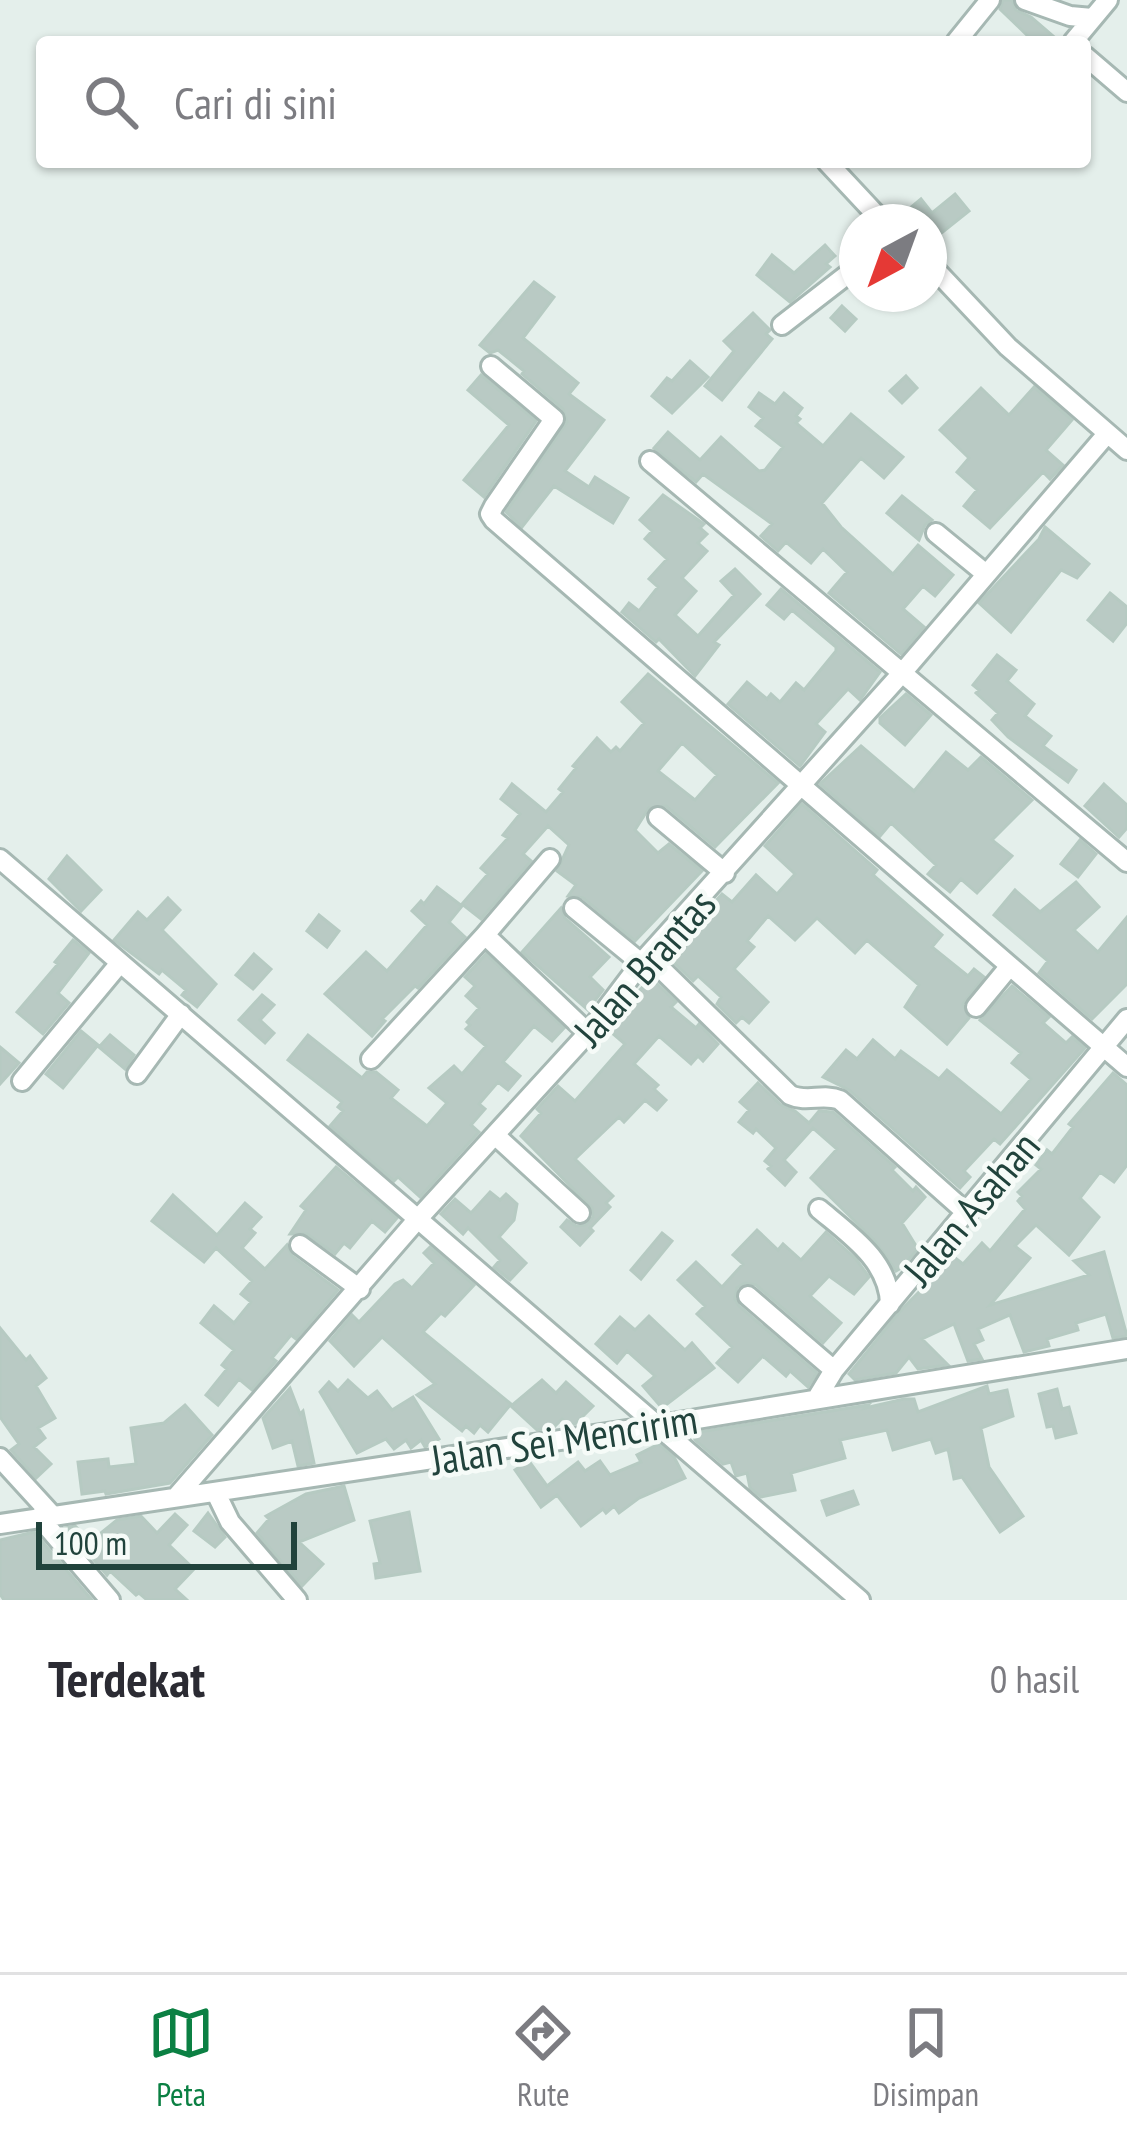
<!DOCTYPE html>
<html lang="id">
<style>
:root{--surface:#fff;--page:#f7f7f7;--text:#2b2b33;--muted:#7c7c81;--line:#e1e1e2;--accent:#0b8043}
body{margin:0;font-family:"PT Sans Narrow",sans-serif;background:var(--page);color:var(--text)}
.compass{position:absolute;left:839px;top:204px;width:108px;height:108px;border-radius:50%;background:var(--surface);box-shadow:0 3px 9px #0004;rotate:221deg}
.scale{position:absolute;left:36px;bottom:30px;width:261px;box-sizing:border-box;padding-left:12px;border:6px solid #21433c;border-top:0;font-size:33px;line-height:42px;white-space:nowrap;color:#21433c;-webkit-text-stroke:9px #f6fbf8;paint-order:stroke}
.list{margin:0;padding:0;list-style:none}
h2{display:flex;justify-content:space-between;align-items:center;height:156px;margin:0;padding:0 48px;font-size:51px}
h2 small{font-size:39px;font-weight:400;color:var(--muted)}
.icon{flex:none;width:66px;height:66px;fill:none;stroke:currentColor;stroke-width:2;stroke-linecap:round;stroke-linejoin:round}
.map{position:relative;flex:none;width:1127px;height:1600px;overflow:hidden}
.search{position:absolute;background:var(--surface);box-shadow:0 3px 9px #0004;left:36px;right:36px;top:36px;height:132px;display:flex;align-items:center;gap:30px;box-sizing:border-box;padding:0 42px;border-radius:12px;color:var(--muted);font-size:45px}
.sheet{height:372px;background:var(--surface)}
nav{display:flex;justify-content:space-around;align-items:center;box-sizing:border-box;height:168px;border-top:3px solid var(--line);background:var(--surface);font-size:33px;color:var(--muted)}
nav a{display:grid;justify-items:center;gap:6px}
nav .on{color:var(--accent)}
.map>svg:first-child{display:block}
</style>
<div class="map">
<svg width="1127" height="1600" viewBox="0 0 1127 1600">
<rect width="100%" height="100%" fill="#e4efeb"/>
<path fill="#b9cac4" stroke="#b6cac2" stroke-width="3" fill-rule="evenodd" d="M1003,0h9l4,10 15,7 29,25h-26l-34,-33z
M955,194l14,17 -40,32v-21h-19l-7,-8 18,-15 11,14z
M825,245l10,11 -9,8 4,3 -40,35 -33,-27 15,-20 22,18z
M534,282l20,15 -31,41 55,45 -9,11 35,26 -39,51 24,16 6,-10 33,21 -15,25 -59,-37 -32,41 -16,-15 61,-90 -4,-13 -41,-35 2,-3 -26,-21 -8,3 -10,-8z
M842,306l14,13 -11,12 -14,-13z
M753,313l17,17 -4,4 6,5 -50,61 -17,-14 29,-35 -10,-10z
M690,361l18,16 -36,36 -20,-17 15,-18 5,3z
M481,375l55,46 -52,76 -20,-17 45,-55 -41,-35z
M906,376l11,12 -15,15 -12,-12z
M1034,387l38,33 -26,30 17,15 -13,14 -7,-7 -53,56 -26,-22 13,-16 -20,-18 12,-14 -29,-28 41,-42 28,27z
M759,393l16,11 9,-11 18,15 -6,8 4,3 -4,4 27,23 28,-32 52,43 -19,21 -23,-20 -39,45 19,24 52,47 25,-29 35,30 -18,21 -12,-10 -20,23 21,18 -23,27 -72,-61 18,-21 -24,-23 -12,14 -25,-21 -8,9 -17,-15 11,-12 -69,-50 -7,8 -42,-34 14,-16 32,28 21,-23 38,34 6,-1 18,-23 -27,-21 7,-8 -14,-11z
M663,495l41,29 -4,4 7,6 -9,9 9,8 -25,27 14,13 -21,24 23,21 36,-41 -13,-14 14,-12 25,25 -46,48 5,3 -24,31 -36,-37 -3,3 -34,-30 7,-9 10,8 19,-24 -9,-8 18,-20 -22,-20 7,-8 -12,-11z
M902,496l30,24 -7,5 -6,15 -32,-27z
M1045,527l44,37 -12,14 -16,-8 -50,62 -32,-29 60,-64z
M781,589l99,83 -20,28 -12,-11 -32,35 9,8 -25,34 -72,-62 19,-22 20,17 4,-5 9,8 16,-19 8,7 32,-39v-4l-44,-37 -8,9 -17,-14z
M1110,593l17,14v16l-14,18 -25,-21z
M997,655l19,15 -9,11 27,23 -9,12 26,20 -8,10 33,24 -8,12 -60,-45 -16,-17 6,-7 -22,-20 3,-3 -6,-5z
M648,674l130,109 -63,64 -49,-41 -17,2 -14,22 23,23 11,-9 33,27 -67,70 -52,-43 -15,-2 8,-11 -19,-14 12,-26 -21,-19 -25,28 8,7 -50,58 -19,-15 26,-30 -7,-6 27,-30 -5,-3 17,-21 -19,-15 11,-15 34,28 17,-20 -4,-3 17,-21 -3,-2 24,-28 14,14 5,-5 4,4 24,-28 -22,-21zM682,743l35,32 -22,25 -37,-29z
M906,694l25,21 -26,30 -25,-22v-5z
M861,746l53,45 32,-39 22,18 13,-13 51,43 -40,40 20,16 -35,37 -16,-14 -11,13 -22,-18 8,-9 -45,-42 -11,13 -60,-52z
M1104,784l23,21v23l-8,9 -34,-31z
M802,804l75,66 -4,5 69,60 -10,12 36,29 6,-7 10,8 -21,27 6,14 -22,26 -42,-37 14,-22 -52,-45 -12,13 -38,-35 -22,22 -27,-24 -21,25 7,6 -20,22 34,33 -19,21 -7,-6 -6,6 -19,-19 4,-7 -23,-21 -5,5 -27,-26 56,-61 10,8 24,-27 21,19 18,-20 -30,-28z
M1080,840l16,14 -18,23 -17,-13z
M67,856l34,34 -20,21 -32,-32z
M1076,882l23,25 -25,23 24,22 29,-35v67l-35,35 -53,-46 9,-12 -54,-46 21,-25 25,22z
M437,887l25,19 -13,16 16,15 -47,51 -3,-2 -33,33 3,2 -13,15 -47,-42 41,-42 21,19 40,-46 -15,-14 9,-10 3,3z
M168,898l12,12 -18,20 54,54 -19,23 -15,-12 4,-5 -24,-20 -3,4 -45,-34 24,-28 9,8z
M561,908l4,10 44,39 -19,20 13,13 -15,20 -66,-58z
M319,915l20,16 -12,16 -20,-16z
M73,940l16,13 -31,40 11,10 -26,31 -26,-22 41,-48 -3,-2z
M254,954l17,15 -18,20 -17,-14z
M486,954l78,74 -12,13 -18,-15 -31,36 17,14 -12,14 -10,-8 -19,22 6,5 -14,16 8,7 -59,65 -22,-20 -4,4 -64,-55 13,-15 -5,-4 4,-5 -54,-42 20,-25 54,43 5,-6h9l22,18 -7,8 36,28 20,-23 -18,-15 25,-22 8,8 24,-28 -20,-17 4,-4 -3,-3 12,-14 -13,-12 9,-10 -10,-9z
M651,978l25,24 -5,5 25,21 3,-4 19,20 -15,17 -5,-5 -7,8 -32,-28 -25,28 24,21 -4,4 12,11 -9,10 -12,-10 -21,22 -5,-5 -44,42 38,37 -7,7 4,4 -20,21 3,3 -13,14 -19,-18 6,-7 9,6 9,-1 8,-8 -1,-9 -71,-72 20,-23 -4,-4 21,-23 17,15 50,-57 -14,-12 21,-23 -5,-5z
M1012,986l37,31 -6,6 23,20 6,-6 13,11 -85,96 -6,-5 -30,32 6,6 -10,11 -111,-98 -26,-13 23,-27 11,9 16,-19 22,19 6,-8 38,28 8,-9 54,44 30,-35 -19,-16 9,-10 -41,-33z
M262,995l12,10 -14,15 14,13 -9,10 -26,-23z
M81,1031l17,14 -35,43 -17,-14z
M110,1035l24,20 -9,14 -26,-22z
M0,1047l19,16 -19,21z
M1113,1073l14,12v80l-13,17 -14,-10 -20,26 19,19 -30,38 -33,-30 -21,21 15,12 -40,47 99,-30 -15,-14 30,-9 23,84 -14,2 -7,-24 -30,9 2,7 -31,9 2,7 -25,6 -14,-37 -32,14 5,11 -9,4 8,15 -14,2 -14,-37 -32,15 26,26 -30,4 -9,-12 -13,16 -41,7 -6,-6 53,-65 52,-52 9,7 19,-21 8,8 35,-42 -7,-8 4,-5 -4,-4 23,-23 -5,-4 11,-15 5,4 21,-27 -4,-3z
M758,1083l23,22 14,6 14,12 10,-12 14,1 62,55 -3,3 21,21 3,-4 9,10 -23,26 16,26 -17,19 -5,3 -21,-30 -64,-63 26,-29 -24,-21 -29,32 12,12 -11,13 -17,-16 3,-3 -6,-5 11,-13 -20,-19 -3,4 -14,-11 10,-12 -9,-8z
M336,1167l61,51 -12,14 -13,-11 -22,27 -6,-5 -9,11 -28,-20h-17l16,-24 -5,-4z
M490,1192l10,8 6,-6 11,10 -3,16 -15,17 27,26 -16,17 -16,-13 6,-7 -32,-32 -5,6 -22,-20 14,-15 16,14z
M173,1195l44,40 28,-32 16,14 -11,12 5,4 -13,15 23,21 22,-24 5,11 46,34 -42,49 -5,-4 -19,23 4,3 -24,29 -13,-11 -21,26 -12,-10 21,-26 -5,-4 12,-15 -33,-27 13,-17 20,17 17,-21 -10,-8 11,-13 -36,-33 -12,14 -52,-41z
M757,1230l21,20 5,-6 18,16 25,-28 30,27 13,18 -15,17 -25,-18 -19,20 31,27 -18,20 -67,-58 -11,-2 -8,5 -2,11 4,7 78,67 -9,14 -18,-16 -4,5 -23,-20 -25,26 -21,-19 15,-16 -35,-33 8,-8 -27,-26 18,-18 26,25 21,-23 -10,-9z
M662,1233l10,8 -31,38 -10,-9z
M430,1247l44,38 -29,31 -4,-3 -18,19 88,72 -23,28 -8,-7 -6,8 -8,-7 -4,5 -45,-36 18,-11 -53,-47 -28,29 -24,-25 22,-26 7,7 36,-38 8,-4 9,8 22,-25 -10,-10z
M649,1316l36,34 7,-7 22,25 -52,40 -19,-22 12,-10 -28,-25 -10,12 -21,-19 24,-27 15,13z
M0,1328l26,32 4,-4 16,22 -10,8 19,32 -17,10 7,10 -11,9 17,17 -15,14 -25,-28 8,-6 -19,-27z
M348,1380l20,18 9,-7 15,19 21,-13 26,42 -14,8 -4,-7 -10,8 -5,-8 -12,9 -8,-10 -29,14 -37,-61 9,-10 9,9z
M542,1380l14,13 10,-11 27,24 -18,18 -6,1 -7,-6 -8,8 -17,3 -26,-24z
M987,1386l2,8 18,-4 6,26 -32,12 8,39 34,49 -23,16 -38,-55 -8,2 -6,-30 -12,4 -5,-14 -38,11 -6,-20 -47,10 5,18 -54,15 4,17 -34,7 -11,-9 -3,-15 -11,3 -5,-14 -8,2 -28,-24 -2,-7 175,-28 -3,3 39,-9h10l4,13z
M290,1388l10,26 3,-3 11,52 -16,3 -6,-25 -19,7 -10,-30z
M1057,1389l5,20 7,-2 7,26 -20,5 -3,-12 -6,1 -8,-33z
M185,1405l27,30 -42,48 -64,11 -1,-3 -23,3 -4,-32 30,-3 1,8 27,-3 -5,-36 33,-5z
M659,1444l15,13 11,21 -46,20 -20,15 -5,-7 -8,7 -3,-4 -22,17 -24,-31 -16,12 -26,-37 14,-9 18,25 31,-24 7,9 15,-10 10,14 31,-13 -4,-7z
M344,1486l10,34 -55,22 24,22 -21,22 -45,-53 12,-14 -3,-3 40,-22z
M853,1491l5,13 -31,11 -5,-14z
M409,1512l11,59 -44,7 -2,-14 6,-1 -10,-42z
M208,1513l17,24 -10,10 -21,-16z
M175,1514l12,11 -18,20 25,24 -19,20 12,11h-40l-8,-7 -3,2 -26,-24 -3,4 -41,-47 9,-2 16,15 26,-21 24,-4 16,17z
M34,1532l58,68h-88l-4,-6v-54z"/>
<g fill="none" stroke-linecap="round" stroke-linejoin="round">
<defs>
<path id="minor" d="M1025,0l45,16 22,2
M956,42l34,-42
M1073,42l35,-42
M1085,56l42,36
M827,162l56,60
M929,263l79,84 119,103
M782,325l75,-58
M491,366l63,53 -60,87 -4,8 4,6 633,547
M650,461l477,401
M936,533l50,41
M658,817l67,56
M0,859l860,741
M574,908l67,55
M485,935l65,-76
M648,956l142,139c17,8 33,-2 50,5l128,114
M976,1007l33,-40
M371,1059l114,-124 103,98
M137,1074l44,-60
M22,1081l98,-118
M495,1135l85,78
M819,1209c31,26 70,52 71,95
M300,1245l60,44
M748,1296l86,74
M817,1398l17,-28 293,-351
M0,1458l53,58
M216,1493l14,29 67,78
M177,1496l239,-275 172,-188 53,-70 261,-290 204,-238
M39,1517l71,83
M0,1524l660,-99 467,-76"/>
</defs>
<use href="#minor" stroke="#a6b8b3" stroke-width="24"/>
<use href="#minor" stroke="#fff" stroke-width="18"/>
</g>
<g text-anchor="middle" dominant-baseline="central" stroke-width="9" stroke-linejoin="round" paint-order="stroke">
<g font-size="42" fill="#21433c" stroke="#f6fbf8">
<text transform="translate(644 967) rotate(-49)">Jalan Brantas</text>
<text transform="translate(971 1208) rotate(-50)">Jalan Asahan</text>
<text transform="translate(564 1439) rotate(-9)">Jalan Sei Mencirim</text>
</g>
</g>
</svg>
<svg class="compass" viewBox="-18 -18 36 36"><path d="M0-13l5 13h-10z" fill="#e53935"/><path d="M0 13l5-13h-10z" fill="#7c7c81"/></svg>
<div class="scale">100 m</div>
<div class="search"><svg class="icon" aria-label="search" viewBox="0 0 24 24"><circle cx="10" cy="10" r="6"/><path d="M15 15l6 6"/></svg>Cari di sini</div>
</div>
<section class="sheet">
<h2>Terdekat<small>0 hasil</small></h2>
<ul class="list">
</ul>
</section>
<nav>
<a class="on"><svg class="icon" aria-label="map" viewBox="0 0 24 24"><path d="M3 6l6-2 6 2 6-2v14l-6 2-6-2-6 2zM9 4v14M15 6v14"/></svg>Peta</a>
<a><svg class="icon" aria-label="directions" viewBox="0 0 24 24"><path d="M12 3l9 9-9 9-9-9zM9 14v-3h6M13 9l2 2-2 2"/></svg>Rute</a>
<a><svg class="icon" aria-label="saved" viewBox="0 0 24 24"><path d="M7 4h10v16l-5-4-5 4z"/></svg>Disimpan</a>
</nav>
